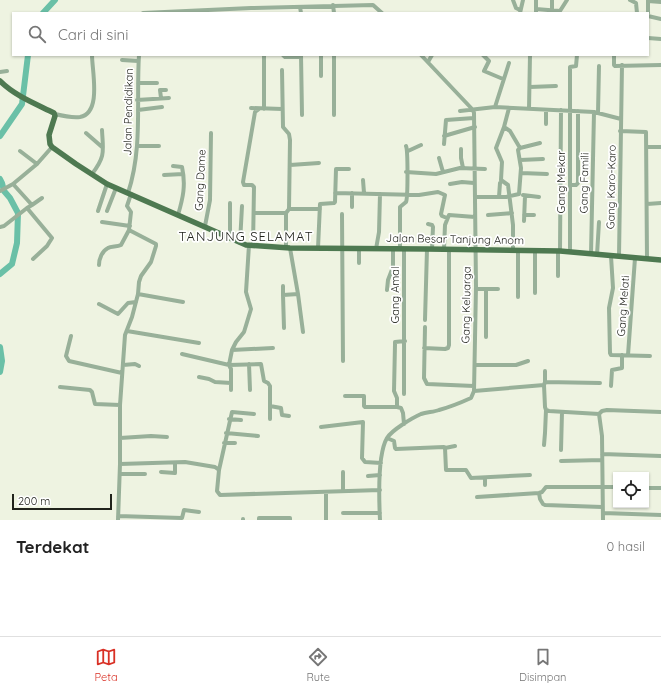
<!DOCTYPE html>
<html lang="id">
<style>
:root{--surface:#fff;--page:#f6f6f6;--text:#222;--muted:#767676;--line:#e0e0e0;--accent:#d93025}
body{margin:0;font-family:Quicksand,sans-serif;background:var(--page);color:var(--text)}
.controls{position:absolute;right:12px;bottom:12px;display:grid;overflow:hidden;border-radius:0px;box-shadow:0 1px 3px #0004}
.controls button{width:36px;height:36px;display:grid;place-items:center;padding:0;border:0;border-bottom:1px solid var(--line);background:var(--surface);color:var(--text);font:20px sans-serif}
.scale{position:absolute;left:12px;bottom:10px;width:100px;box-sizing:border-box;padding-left:4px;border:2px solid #21231c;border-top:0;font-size:11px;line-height:14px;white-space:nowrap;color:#21231c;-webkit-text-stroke:3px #fff;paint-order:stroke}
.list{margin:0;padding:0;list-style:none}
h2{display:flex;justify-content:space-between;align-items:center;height:52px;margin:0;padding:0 16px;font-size:17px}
h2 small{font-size:13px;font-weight:400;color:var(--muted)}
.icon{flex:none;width:22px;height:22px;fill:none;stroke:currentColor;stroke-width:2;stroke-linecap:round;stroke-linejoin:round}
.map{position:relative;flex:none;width:661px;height:520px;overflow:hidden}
.search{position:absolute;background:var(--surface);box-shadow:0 1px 3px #0004;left:12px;right:12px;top:12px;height:44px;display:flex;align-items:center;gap:10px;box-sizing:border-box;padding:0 14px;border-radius:0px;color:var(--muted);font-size:15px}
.sheet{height:116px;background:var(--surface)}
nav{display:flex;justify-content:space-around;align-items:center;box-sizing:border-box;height:56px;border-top:1px solid var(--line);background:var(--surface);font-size:11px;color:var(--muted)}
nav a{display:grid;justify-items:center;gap:2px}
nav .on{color:var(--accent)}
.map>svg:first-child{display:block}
</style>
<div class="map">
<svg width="661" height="520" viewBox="0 0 661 520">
<rect width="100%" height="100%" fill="#eef3e1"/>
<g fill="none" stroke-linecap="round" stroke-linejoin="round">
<path stroke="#6ac0a7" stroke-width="6" d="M43,13l12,-13
M0,136l22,-32 6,-49
M0,179l2,4 2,8 6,7 8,15 -1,30 -5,21 -12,10
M0,347l2,14 -2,11"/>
<path stroke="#98b099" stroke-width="4" d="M513,0l3,8 4,2
M630,0l6,3 1,10
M648,1l13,1
M333,5l1,8
M300,7l1,6
M536,9l24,2 7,-11
M552,10v-10
M143,13l108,-5 122,-3 9,8
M520,13l3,-13
M536,13v-13
M648,13v-13
M648,16l13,3
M648,38l13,1
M264,55v54
M283,55l2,2h16
M301,55l1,60
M321,55v21
M483,55l6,6 -5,10 19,8
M614,55v10l1,1 46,-1
M122,60l16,1
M428,62l4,-7
M282,70l1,57 6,7 1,6 -1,69 -3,4v35
M0,72l7,-1
M138,83h19
M530,87l26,-1
M161,98l-1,-8h6
M137,100l32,-2
M495,107l14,-44
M251,108l31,1
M509,108l-5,19 -8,21 6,14 -1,18 7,5 5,40v25
M529,109l1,-54
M138,110l24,-3
M546,110v14
M460,111l35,-4 99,5 27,7
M598,113l1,-47
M55,114c8,2 16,4 25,3 22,-4 12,-46 12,-62
M334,115v-60
M620,131l26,1 1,126
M86,133l16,14
M444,136l31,-9
M444,144l2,-24 28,-2
M138,146h21
M647,147h14
M520,148l20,-5
M461,149v9l2,10
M20,151l17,13
M408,151l13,-6
M439,158l4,14
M520,160l23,-1
M290,165l29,-2
M173,166l9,1c4,18 1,31 -4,48
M406,172l30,2 24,-6 25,1
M521,173l26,1
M92,174c14,-18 11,-23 10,-44
M164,175l19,-1
M363,180l1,13
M13,184l19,21 -5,3 25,30 -5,8 -14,13
M450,184l12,-2 12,1
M570,185h6l2,-2v-72
M0,191l13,-7 24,-20 15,-17
M128,193c15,-45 8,-92 11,-138
M335,193l84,2 19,-3 7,3 -4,19 1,2 5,2
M352,193v14
M523,195l16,2
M475,197h31l13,-3 2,-26 -3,-18 2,-2 -10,-17 -6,-4
M499,197l1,-14
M230,203v35
M647,204l14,-1
M32,205l10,-7
M289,209h31
M98,211l9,-27
M107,211l9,-23
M254,213h32
M342,214l1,147
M488,215l24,-2
M524,215h10
M524,221l1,-25
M102,222l28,4
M428,224l4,1 1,2 -1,22
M205,226l5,-26 1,-67
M0,227l4,-1 23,-18
M240,243l2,-37
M253,246l1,-59 -2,-2h-8l-1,-3 12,-70 4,-3
M290,248l8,46 5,38
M318,248l2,-44 14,-1 1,-1 1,-33h13
M359,248v15
M376,249l3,-17 1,-38
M400,249v-42l6,-5c2,-4 2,-52 0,-56
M444,249l1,-24 4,-10 26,2
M535,251v42
M558,251v25
M560,251l1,-141
M570,252v-185l6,-1 1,-11
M591,254l3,-142
M597,255l2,-33
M611,256l2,32 -4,20 1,45 1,2 39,1
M619,256l3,-191
M99,265c0,-6 3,-14 9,-17 3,-2 9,-1 13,-3l8,-15
M283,286v9l15,-1
M476,289h22
M486,289v48
M387,290l1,-10 5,-13v-18
M138,294l45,8
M283,295l1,33
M518,297v-47
M99,304l19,10 10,-11 8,-1
M425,320l2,-71
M425,327l-1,51 3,6 47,2
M127,331l72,12
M71,336l-5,20 3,5 53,12
M424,348l21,1 3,-1 1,-3v-96
M232,350l41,-2
M182,354l47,11 32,-1 3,17 4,2 2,3v33
M628,355l7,-97
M249,364l1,26
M123,365l12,-1 4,2
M229,365l3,-15 4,-8 8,-10 7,-23 -5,-17 3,-47
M229,365l2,4v21
M475,365h41l12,-4
M199,377l10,2 6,3 16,1
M545,382v-11
M544,385l1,22 1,3 3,1 50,3 3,-3 5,-1 54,2
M611,386l1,-16 10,-2v-13
M60,387l30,3 2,2 3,12 25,1
M474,391l70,-6 1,-3 55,1
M404,394v-145
M345,396h19v10l1,1h32l4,1 2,5 1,11
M270,406l11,2 1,7 7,1
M397,407v-9l-3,-7 1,-47v-2l10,-1
M599,414l3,22 1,84
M229,419l12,1
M321,427l42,-5 -1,36 3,4 16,1
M226,433l32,3
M120,438l31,-2 16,1
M387,438l7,3 1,7 1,1 48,-2 1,1 1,22h20l5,8 59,-3
M224,443h11
M544,445l1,-12 1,-23
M445,448l10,-2
M561,450l1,-38
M602,454l59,2
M561,461l41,-1
M120,464l65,-2 30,5 4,3 13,-58 22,2
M219,470l-2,21 3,4 160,-5
M161,472l14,1v-10
M343,472v18
M120,474h25
M368,476l12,-1
M485,485v-7
M646,488h15
M539,493l1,6 3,5 2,1 57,2
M477,497l62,-4 3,-1 4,-5h70
M343,513h37
M603,513l58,2
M118,516l64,2 2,-8 15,2
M118,520l2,-56v-59l5,-70 7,-18 6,-23 1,-12 2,-6 10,-14 5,-16v-2l-27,-14 2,-18 -4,-6 4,-12
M243,520v-1
M259,520v-2h31v2
M326,520v-28
M380,520c-1,-20 -3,-65 7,-82 5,-8 25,-20 34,-24 6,-2 13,-2 18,-4 11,-3 21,-7 32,-12l3,-7 2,-105 -2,-173 -1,-3 -52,-55"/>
<path stroke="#4e7951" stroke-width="5.5" d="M0,81c15,15 36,23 54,32l1,3 -6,19 1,9 2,3 24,17 31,20 139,61 44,3 137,1 133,2 101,9"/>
</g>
<g text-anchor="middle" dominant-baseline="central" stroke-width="3.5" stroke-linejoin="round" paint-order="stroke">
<g font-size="11" fill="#21231c" stroke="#fff">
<text transform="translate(128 112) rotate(-89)">Jalan Pendidikan</text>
<text transform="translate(200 180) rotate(-87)">Gang Dame</text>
<text transform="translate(561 182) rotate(-90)">Gang Mekar</text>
<text transform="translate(584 183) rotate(-89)">Gang Famili</text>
<text transform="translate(611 187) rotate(-89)">Gang Karo-Karo</text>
<text transform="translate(455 239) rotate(1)">Jalan Besar Tanjung Anom</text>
<text transform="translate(395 295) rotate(-90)">Gang Amal</text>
<text transform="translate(466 305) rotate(-89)">Gang Keluarga</text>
<text transform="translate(623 306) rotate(-86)">Gang Melati</text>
</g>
<g font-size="13" letter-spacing="1" fill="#21231c" stroke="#fff">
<text x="246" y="236">TANJUNG SELAMAT</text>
</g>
</g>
</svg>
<div class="controls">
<button><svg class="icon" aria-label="locate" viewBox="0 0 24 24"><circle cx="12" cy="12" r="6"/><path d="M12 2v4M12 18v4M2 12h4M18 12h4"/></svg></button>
</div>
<div class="scale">200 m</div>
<div class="search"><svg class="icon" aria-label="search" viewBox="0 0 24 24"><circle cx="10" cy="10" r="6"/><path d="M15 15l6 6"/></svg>Cari di sini</div>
</div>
<section class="sheet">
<h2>Terdekat<small>0 hasil</small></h2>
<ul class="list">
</ul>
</section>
<nav>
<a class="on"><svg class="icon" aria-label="map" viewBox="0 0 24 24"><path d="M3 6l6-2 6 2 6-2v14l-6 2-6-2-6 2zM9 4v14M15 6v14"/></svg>Peta</a>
<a><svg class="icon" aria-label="directions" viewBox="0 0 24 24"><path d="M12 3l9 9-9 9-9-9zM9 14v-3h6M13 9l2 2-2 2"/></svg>Rute</a>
<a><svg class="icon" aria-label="saved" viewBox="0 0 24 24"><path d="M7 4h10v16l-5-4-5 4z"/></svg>Disimpan</a>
</nav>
